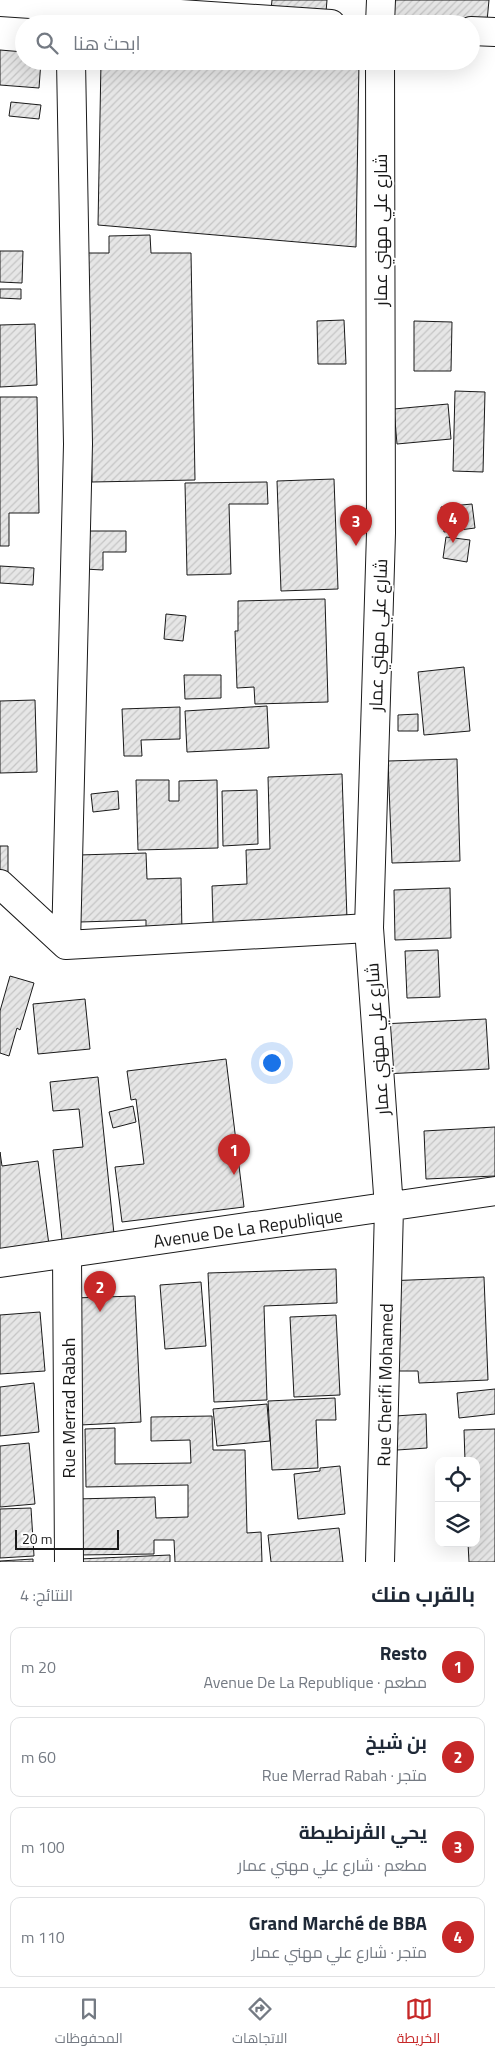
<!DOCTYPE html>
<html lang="ar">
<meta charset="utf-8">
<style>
:root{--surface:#fff;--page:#f2f2f3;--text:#1f2937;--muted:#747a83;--line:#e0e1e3;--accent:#c62828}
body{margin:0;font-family:"Titillium Web",Cairo,sans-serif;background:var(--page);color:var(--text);direction:rtl}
.controls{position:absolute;right:15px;bottom:15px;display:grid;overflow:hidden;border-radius:10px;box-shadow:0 5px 20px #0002}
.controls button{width:45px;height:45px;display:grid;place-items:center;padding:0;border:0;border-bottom:1px solid var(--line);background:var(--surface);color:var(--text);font:25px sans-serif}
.scale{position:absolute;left:15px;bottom:12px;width:104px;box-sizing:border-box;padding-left:5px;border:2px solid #1a1a1a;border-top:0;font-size:14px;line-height:18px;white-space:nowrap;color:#1a1a1a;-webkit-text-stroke:4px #fff;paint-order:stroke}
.you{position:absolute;left:271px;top:1062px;width:18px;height:18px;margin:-12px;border:4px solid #fff;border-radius:50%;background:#1a73e8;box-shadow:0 0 0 8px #1a73e833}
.badge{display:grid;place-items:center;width:32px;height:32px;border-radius:50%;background:var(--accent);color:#fff;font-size:16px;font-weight:700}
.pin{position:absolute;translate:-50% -41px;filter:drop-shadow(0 1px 2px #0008)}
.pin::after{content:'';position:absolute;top:26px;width:18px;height:15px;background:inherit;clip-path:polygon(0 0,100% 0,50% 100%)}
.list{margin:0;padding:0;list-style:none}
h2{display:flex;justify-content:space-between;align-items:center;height:65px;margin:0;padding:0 20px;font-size:21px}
h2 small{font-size:16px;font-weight:400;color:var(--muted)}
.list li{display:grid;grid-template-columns:32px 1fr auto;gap:15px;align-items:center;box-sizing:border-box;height:80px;margin:0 10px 10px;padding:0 10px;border:1px solid var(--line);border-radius:10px}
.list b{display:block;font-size:19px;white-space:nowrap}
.list p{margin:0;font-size:16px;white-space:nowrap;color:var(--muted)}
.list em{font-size:16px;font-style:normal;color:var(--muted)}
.icon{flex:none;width:28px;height:28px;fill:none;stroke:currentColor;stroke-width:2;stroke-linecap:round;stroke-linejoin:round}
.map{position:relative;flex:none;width:495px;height:1562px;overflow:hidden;direction:ltr}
.search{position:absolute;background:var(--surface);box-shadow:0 5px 20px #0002;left:15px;right:15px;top:15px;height:55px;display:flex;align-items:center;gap:12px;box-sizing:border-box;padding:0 18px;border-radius:28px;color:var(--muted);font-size:19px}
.sheet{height:425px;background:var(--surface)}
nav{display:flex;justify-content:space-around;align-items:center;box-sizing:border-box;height:70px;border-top:1px solid var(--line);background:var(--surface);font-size:14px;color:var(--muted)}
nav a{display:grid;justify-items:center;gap:2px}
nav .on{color:var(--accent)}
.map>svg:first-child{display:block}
</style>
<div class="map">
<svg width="495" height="1562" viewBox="0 0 495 1562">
<defs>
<pattern id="building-hatch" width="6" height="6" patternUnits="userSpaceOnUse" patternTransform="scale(1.25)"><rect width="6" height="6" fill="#e6e6e6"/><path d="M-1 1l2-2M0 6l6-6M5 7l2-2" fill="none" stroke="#c5c5c5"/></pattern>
</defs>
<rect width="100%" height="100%" fill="#fff"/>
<path fill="url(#building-hatch)" stroke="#1a1a1a" d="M272,0h55l-1,12 -55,-2z
M393,0h96l-3,32 -15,-8h-80z
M0,50l24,2v9h17l-2,27 -39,-3z
M101,61h258l-3,186 -258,-22z
M11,102l30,3 -2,14 -30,-3z
M150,235l1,18h40l4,227 -103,2 -4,-229h21v-17z
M0,251h23l-1,32 -22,-1z
M0,289h21v10l-21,-1z
M344,320l2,44h-28l-1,-43z
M414,321l38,1 -1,49h-37z
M35,324l2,61 -37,2v-62z
M455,391l30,1 -2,80 -30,-1z
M0,397h37l2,116h-30v33h-9z
M448,404l3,35 -54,5 -3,-35z
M334,479l4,110 -57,2 -4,-110z
M267,482l1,22h-39l2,70 -44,1 -2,-92z
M472,504l3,24 -31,4 -3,-25z
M84,531h42v21h-23v18l-19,-1z
M446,537l24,3 -3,22 -24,-4z
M0,566l34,2 -1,17 -33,-2z
M325,599l3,103 -73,2 -1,-17 -17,1 -2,-57h3v-30z
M166,614l20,2 -3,25 -19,-2z
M464,667l6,64 -46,4 -6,-63z
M184,675h37v23l-36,1z
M35,700l2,72 -37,1v-72z
M267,706l2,42 -82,4 -2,-41z
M180,707v32l-39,1 1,16h-18l-2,-47z
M418,714v17h-20v-16z
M457,759l3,102 -68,2 -4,-102z
M342,774l5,145 -134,4 -1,-37 35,-2 -1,-34 24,-1 -2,-72z
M136,780h33v21h10v-20l38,-1 1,68 -80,2z
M257,790l1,54 -35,2 -1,-55z
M118,791l1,18 -26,3 -2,-18z
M0,846h8v31h-8z
M146,853l1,26 34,-1 1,56 -36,1v-15l-66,2 -1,-67z
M450,888l1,50 -56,2 -1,-50z
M438,950l2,47 -33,1 -2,-47z
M10,976l24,7 -14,47 -3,-2 -8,28 -9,-3v-42z
M85,999l5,50 -52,5 -5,-50z
M486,1019l3,50 -106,5 -2,-50z
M226,1059l18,148 -122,15 -7,-55 29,-3 -8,-65 -5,1 -4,-29z
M98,1077l16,157 -52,6 -9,-90 30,-3 -4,-38 -26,2 -3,-29z
M133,1106l3,16 -23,6 -4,-16z
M495,1127v49l-69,3 -2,-48z
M0,1152l2,14 36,-5 11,84 -49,6z
M336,1269l1,34 -73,3 3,94 -53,2 -6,-129z
M484,1277l4,103 -69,3 -1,-12h-28l-4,-90z
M201,1282l5,64 -41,3 -5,-64z
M135,1296l6,126 -61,3 -6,-127z
M40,1312l5,59 -45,3v-59z
M336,1315l4,80 -46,2 -4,-80z
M34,1383l5,49 -39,4v-49z
M495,1389v25l-36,4 -2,-25z
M335,1398l1,22h-20l2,48 -46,2 -4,-69z
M267,1404l3,37 -53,5 -4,-37z
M426,1414l1,34 -30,2 -2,-34z
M212,1416l1,34h32l2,83 14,-1 1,30h-87l-1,-22h-20v14l-77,1 -1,-56 79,-2 1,21 32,-1v-32l-102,2 -1,-58 30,-1v36l76,-1 -1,-23 -39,1v-24z
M495,1429v133h-26l-1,-19h8v-82h-11l-1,-31z
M29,1443l6,61 -35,3v-61z
M340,1466l5,48 -47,5 -4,-45 26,-3v-3z
M31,1508l3,48 -34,2v-49z
M339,1528l4,34h-72l-3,-27z
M170,1555v7h-91v-3z
M33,1559v3h-33v-1z"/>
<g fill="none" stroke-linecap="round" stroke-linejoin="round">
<defs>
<path id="street" d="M0,2l331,22
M471,31l24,1
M0,884l66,61 303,-17
M66,945l12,-501 -7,-383
M67,1254l2,308"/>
<path id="secondary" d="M380,24l1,-24
M380,61l1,472 -12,395 20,280 -9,354
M0,1263l495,-72"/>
</defs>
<use href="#street" stroke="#1a1a1a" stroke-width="30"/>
<use href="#secondary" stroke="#1a1a1a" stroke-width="30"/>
<use href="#street" stroke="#fff" stroke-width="28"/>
<use href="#secondary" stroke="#fff" stroke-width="28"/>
</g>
<g text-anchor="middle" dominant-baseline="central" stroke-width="4" stroke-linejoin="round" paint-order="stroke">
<g font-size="18" fill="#1a1a1a" stroke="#fff">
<text transform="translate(380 230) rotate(-90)">شارع علي مهني عمار</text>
<text transform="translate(378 635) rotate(-88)">شارع علي مهني عمار</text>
<text transform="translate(377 1039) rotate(-94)">شارع علي مهني عمار</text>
<text transform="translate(248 1228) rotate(-8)">Avenue De La Republique</text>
<text transform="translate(385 1385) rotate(-89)">Rue Cherifi Mohamed</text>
<text transform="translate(68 1408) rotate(-90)">Rue Merrad Rabah</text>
</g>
</g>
</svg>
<div class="controls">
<button><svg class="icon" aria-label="locate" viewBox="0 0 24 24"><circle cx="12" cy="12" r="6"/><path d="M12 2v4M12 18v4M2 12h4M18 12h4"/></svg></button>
<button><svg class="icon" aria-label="layers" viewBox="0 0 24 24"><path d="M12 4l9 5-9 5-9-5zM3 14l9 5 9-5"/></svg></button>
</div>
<div class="scale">20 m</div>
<div class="you"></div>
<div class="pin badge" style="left:234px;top:1175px">1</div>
<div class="pin badge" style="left:100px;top:1312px">2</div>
<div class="pin badge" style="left:356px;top:546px">3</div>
<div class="pin badge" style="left:453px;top:543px">4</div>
<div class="search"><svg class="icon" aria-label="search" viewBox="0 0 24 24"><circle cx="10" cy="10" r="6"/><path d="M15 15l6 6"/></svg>ابحث هنا</div>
</div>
<section class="sheet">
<h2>بالقرب منك<small>النتائج: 4</small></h2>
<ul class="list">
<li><span class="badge">1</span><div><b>Resto</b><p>مطعم · Avenue De La Republique</p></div><em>20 m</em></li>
<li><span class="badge">2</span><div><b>بن شيخ</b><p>متجر · Rue Merrad Rabah</p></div><em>60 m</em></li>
<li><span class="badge">3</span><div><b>يحي الڤرنطيطة</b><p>مطعم · شارع علي مهني عمار</p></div><em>100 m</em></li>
<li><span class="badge">4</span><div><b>Grand Marché de BBA</b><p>متجر · شارع علي مهني عمار</p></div><em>110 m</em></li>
</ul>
</section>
<nav>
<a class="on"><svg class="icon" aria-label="map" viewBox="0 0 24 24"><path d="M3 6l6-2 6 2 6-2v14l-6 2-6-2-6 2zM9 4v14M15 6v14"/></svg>الخريطة</a>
<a><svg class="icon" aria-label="directions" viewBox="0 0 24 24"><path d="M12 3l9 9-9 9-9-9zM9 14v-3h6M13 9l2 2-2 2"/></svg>الاتجاهات</a>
<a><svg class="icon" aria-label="saved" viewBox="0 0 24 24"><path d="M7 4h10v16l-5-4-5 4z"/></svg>المحفوظات</a>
</nav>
